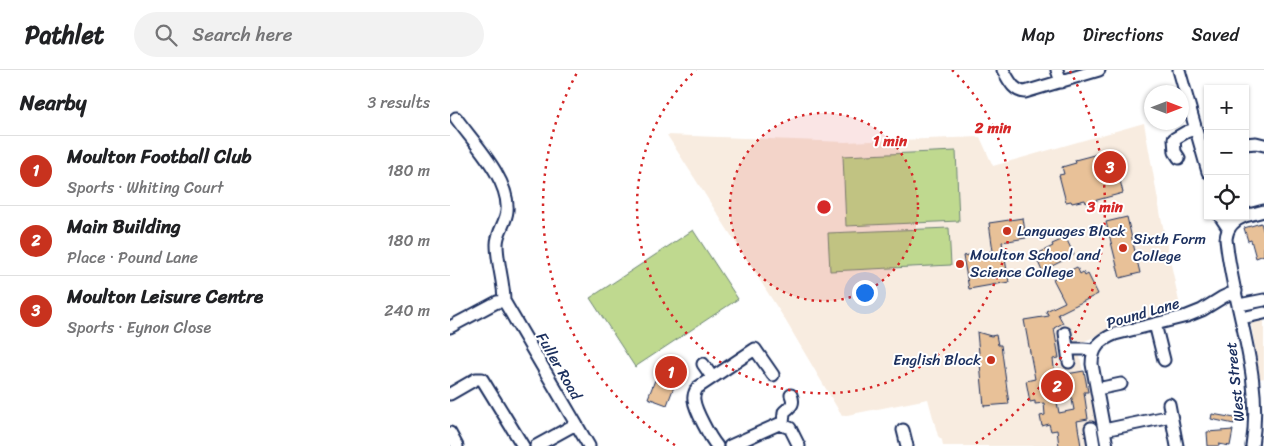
<!DOCTYPE html>
<meta charset="utf-8">
<style>
:root{--surface:#fff;--page:#f2f2f2;--text:#202124;--muted:#757577;--line:#e0e0e0;--accent:#c8321e}
body{margin:0;font-family:Sriracha,sans-serif;background:var(--page);color:var(--text)}
.controls{position:absolute;right:15px;top:15px;display:grid;overflow:hidden;border-radius:0px;box-shadow:0 1px 4px #0004}
.controls button{width:45px;height:45px;display:grid;place-items:center;padding:0;border:0;border-bottom:1px solid var(--line);background:var(--surface);color:var(--text);font:25px sans-serif}
.compass{position:absolute;left:694px;top:15px;width:45px;height:45px;border-radius:50%;background:var(--surface);box-shadow:0 1px 4px #0004;rotate:90deg}
.you{position:absolute;left:414px;top:222px;width:18px;height:18px;margin:-12px;border:4px solid #fff;border-radius:50%;background:#1a73e8;box-shadow:0 0 0 8px #1a73e833}
.badge{display:grid;place-items:center;width:32px;height:32px;border-radius:50%;background:var(--accent);color:#fff;font-size:16px;font-weight:700}
.pin{position:absolute;translate:-50% -50%;border:2px solid #fff;box-shadow:0 1px 5px #0006}
.list{margin:0;padding:0;list-style:none}
h2{display:flex;justify-content:space-between;align-items:center;height:65px;margin:0;padding:0 20px;font-size:21px}
h2 small{font-size:16px;font-weight:400;color:var(--muted)}
.list li{display:grid;grid-template-columns:32px 1fr auto;gap:15px;align-items:center;box-sizing:border-box;height:70px;padding:0 20px;border-top:1px solid var(--line)}
.list b{display:block;font-size:19px;white-space:nowrap}
.list p{margin:0;font-size:16px;white-space:nowrap;color:var(--muted)}
.list em{font-size:16px;font-style:normal;color:var(--muted)}
.icon{flex:none;width:28px;height:28px;fill:none;stroke:currentColor;stroke-width:2;stroke-linecap:round;stroke-linejoin:round}
.map{position:relative;flex:none;width:814px;height:376px;overflow:hidden}
header{display:flex;align-items:center;gap:30px;box-sizing:border-box;height:70px;padding:0 25px;background:var(--surface);border-bottom:1px solid var(--line)}
header strong{font-size:24px}
nav{display:flex;gap:28px;margin-inline-start:auto;font-size:18px}
.search{width:350px;height:45px;background:var(--page);display:flex;align-items:center;gap:12px;box-sizing:border-box;padding:0 18px;border-radius:28px;color:var(--muted);font-size:19px}
main{display:flex}
aside{flex:1;background:var(--surface)}
.map>svg:first-child{display:block}
</style>
<header>
<strong>Pathlet</strong>
<div class="search"><svg class="icon" aria-label="search" viewBox="0 0 24 24"><circle cx="10" cy="10" r="6"/><path d="M15 15l6 6"/></svg>Search here</div>
<nav><a>Map</a><a>Directions</a><a>Saved</a></nav>
</header>
<main>
<aside>
<h2>Nearby<small>3 results</small></h2>
<ul class="list">
<li><span class="badge">1</span><div><b>Moulton Football Club</b><p>Sports · Whiting Court</p></div><em>180 m</em></li>
<li><span class="badge">2</span><div><b>Main Building</b><p>Place · Pound Lane</p></div><em>180 m</em></li>
<li><span class="badge">3</span><div><b>Moulton Leisure Centre</b><p>Sports · Eynon Close</p></div><em>240 m</em></li>
</ul>
</aside>
<div class="map">
<svg width="814" height="376" viewBox="0 0 814 376">
<rect width="100%" height="100%" fill="#fff"/>
<filter id="ink" filterUnits="userSpaceOnUse"><feTurbulence type="fractalNoise" baseFrequency=".02" numOctaves="2"/><feDisplacementMap in="SourceGraphic" scale="10" xChannelSelector="R" yChannelSelector="G"/><feConvolveMatrix kernelMatrix="1 2 1 2 8 2 1 2 1" color-interpolation-filters="sRGB"/></filter>
<g filter="url(#ink)">
<path fill="#f8ece0" d="M694,53l17,94 20,94 -81,23 -15,7 -7,7 6,27 5,7 3,12 9,52h-158l-1,-6 -4,-4 -10,-37 -86,17 -58,-98 -117,-183 178,7 135,-5 13,29z
M814,237v71l-4,1 -11,-68z"/>
<path fill="#bfd98f" stroke="#6d8476" d="M506,81l3,70 -113,5 -3,-70z
M499,158l2,37 -121,6 -2,-38z
M243,160l45,69 -103,68 -45,-69z"/>
<path fill="#e8c198" stroke="#1b2f5e" fill-rule="evenodd" d="M663,80l10,43 -37,10 -1,-3 -13,3 -1,-2 -5,1 -7,-27 5,-1 -2,-7 14,-4 -1,-3z
M677,147l13,56 -20,5 -14,-56z
M573,148l3,20 -24,4 7,40 -40,7 -6,-33 30,-5 -4,-28z
M811,153l3,10v22l-8,3 -5,-18 -3,1 -4,-13z
M616,168l8,17 -32,16 -7,-16 18,-9 -1,-2z
M627,197l3,7 3,-2 2,4 3,-2 10,20 -40,20 5,9 -9,5 5,30 -6,1 2,17 29,-5 4,21h-4l4,27 -11,2 4,25h-22l-2,-16 -6,1 -2,-7 -7,2 -2,-10 5,-1 -1,-12 -9,1v-3l-5,1 -4,-21 9,-2 -11,-59 25,-4 -3,-5 19,-9 -12,-23zM621,324l3,16 -15,3 -3,-16z
M527,262l14,4 5,-1 2,10h3l8,59 -25,2z
M217,297l13,4 -13,34 -19,-7 7,-18 6,3z
M762,344l23,4 -1,6 -23,-5z
M783,360l-3,16 -11,-2v2h-11l-1,-14z"/>
<g fill="none" stroke-linecap="round" stroke-linejoin="round">
<defs>
<path id="minor" d="M553,0c6,10 10,21 22,22l74,-22
M607,0l4,12
M729,0l29,102
M6,48c17,24 54,61 51,93 -1,12 -10,21 -10,33 0,19 7,38 7,57
M795,74l11,-1 8,2
M729,88l-4,-6 -1,-13 12,-7 9,-3
M770,146l8,12
M795,146c-11,4 -18,11 -19,23 7,69 38,136 26,207
M795,146l19,-5
M54,231l85,145
M789,235l25,-5
M792,248l22,-5
M705,254l9,36
M0,257l47,-25 7,-1
M615,263l4,29
M617,279h16l11,1
M253,294l9,13
M647,319l24,-5
M0,324l26,-15h6l41,67
M719,334l8,42
M333,354l1,-12c7,-6 11,-8 7,-17
M641,358l3,18
M453,360l4,16
M654,360l67,-14
M0,363l7,13
M86,376l40,-22
M267,376c-7,-8 -22,-36 -23,-46 -1,-5 1,-8 3,-12l58,-39 18,26
M280,376l49,-22 11,4 9,18
M657,376l-15,-82c0,-16 8,-24 23,-30l72,-18 15,-6 21,-13 13,-6"/>
</defs>
<use href="#minor" stroke="#1b2f5e" stroke-width="15"/>
<use href="#minor" stroke="#fff" stroke-width="11"/>
</g>
</g>
<circle cx="374" cy="137" r="94" fill="#d62828" fill-opacity=".12"/>
<g fill="none" stroke="#d62828" stroke-width="2.5" stroke-dasharray="2.5 5">
<circle cx="374" cy="137" r="94"/>
<path d="M502 0A187 187 0 1 1 246 0"/>
<path d="M225 375A281 281 0 0 1 128 1M620 1A281 281 0 0 1 523 375"/>
</g>
<g fill="#c8321e" stroke="#fff" stroke-width="2">
<circle cx="557" cy="161" r="5"/>
<circle cx="673" cy="178" r="5"/>
<circle cx="510" cy="194" r="5"/>
<circle cx="541" cy="290" r="5"/>
</g>
<g text-anchor="middle" dominant-baseline="central" stroke-width="4" stroke-linejoin="round" paint-order="stroke">
<g font-size="15" fill="#1b2f5e" stroke="#fff" text-anchor="start">
<text x="567" y="161">Languages Block</text>
<text x="683" y="169">Sixth Form<tspan x="683" dy="17">College</tspan></text>
<text x="520" y="185">Moulton School and<tspan x="520" dy="17">Science College</tspan></text>
<text x="531" y="290" text-anchor="end">English Block</text>
</g>
<g font-size="15" fill="#1b2f5e" stroke="#fff">
<text transform="translate(693 243) rotate(-16)">Pound Lane</text>
<text transform="translate(109 296) rotate(60)">Fuller Road</text>
<text transform="translate(785 312) rotate(-96)">West Street</text>
</g>
</g>
<circle cx="374" cy="137" r="8" fill="#d62828" stroke="#fff" stroke-width="2.5"/>
<g font-size="15" text-anchor="middle" font-weight="bold" fill="#d62828" stroke="#fff" stroke-width="4" stroke-linejoin="round" paint-order="stroke">
<text x="543" y="63">2 min</text>
<text x="440" y="76">1 min</text>
<text x="655" y="142">3 min</text>
</g>
</svg>
<div class="controls">
<button>+</button>
<button>−</button>
<button><svg class="icon" aria-label="locate" viewBox="0 0 24 24"><circle cx="12" cy="12" r="6"/><path d="M12 2v4M12 18v4M2 12h4M18 12h4"/></svg></button>
</div>
<svg class="compass" viewBox="-18 -18 36 36"><path d="M0-13l5 13h-10z" fill="#e53935"/><path d="M0 13l5-13h-10z" fill="#757577"/></svg>
<div class="you"></div>
<div class="pin badge" style="left:221px;top:302px">1</div>
<div class="pin badge" style="left:607px;top:316px">2</div>
<div class="pin badge" style="left:660px;top:97px">3</div>
</div>
</main>
